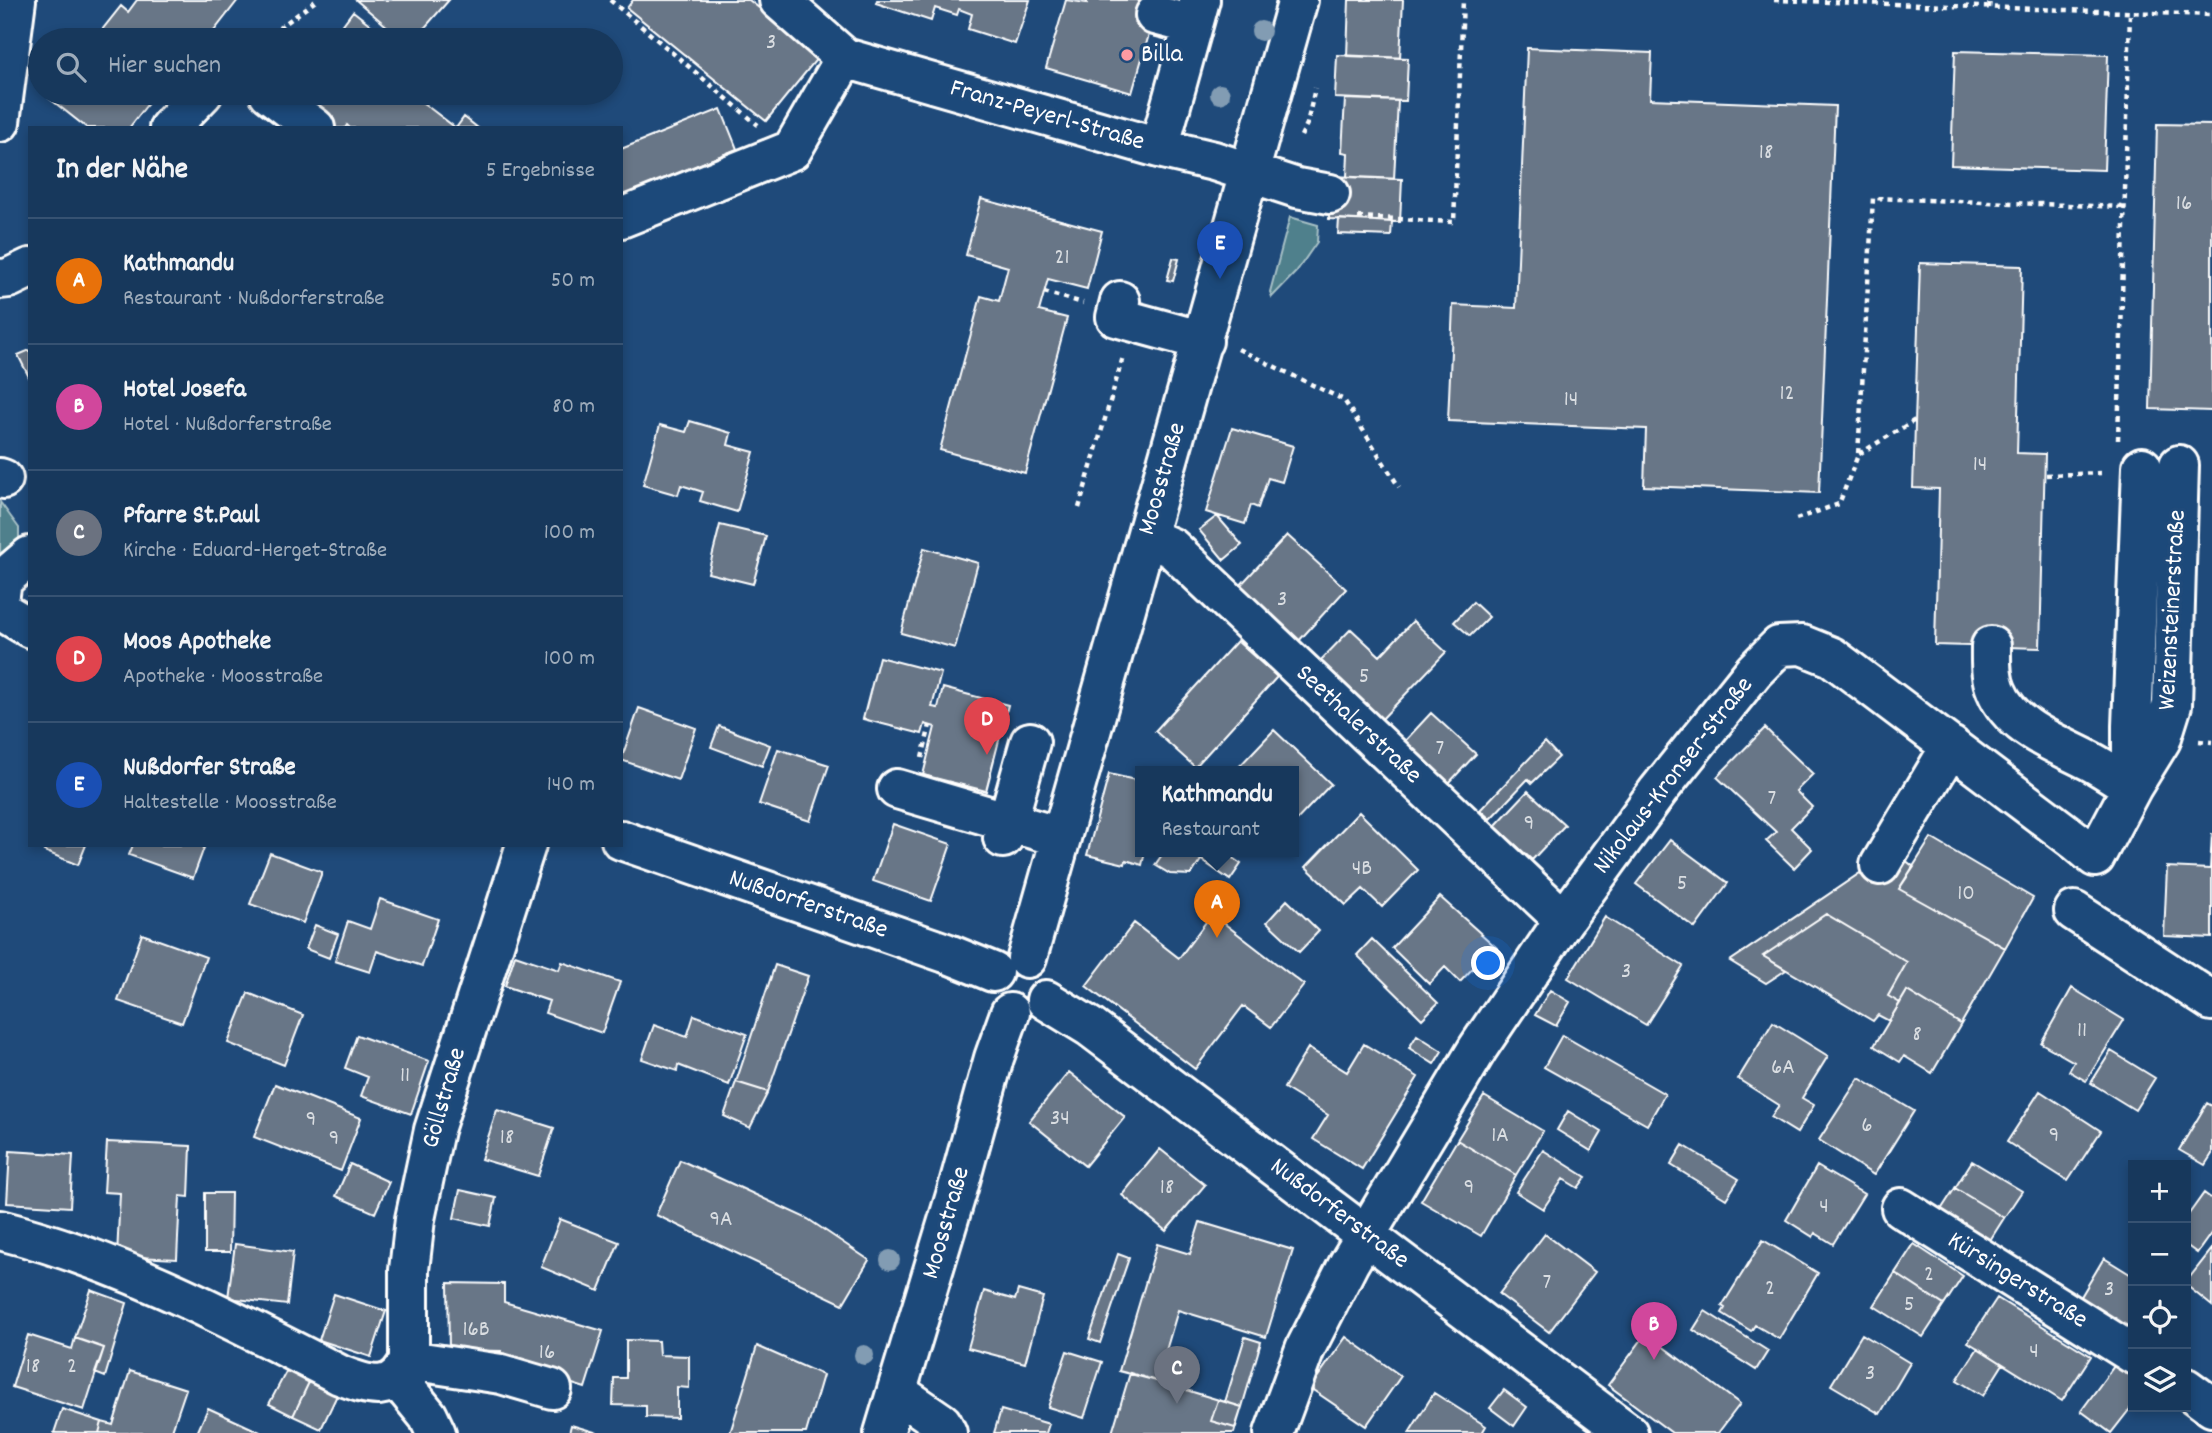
<!DOCTYPE html>
<html lang="de">
<meta charset="utf-8">
<style>
:root{--surface:#17385c;--page:#244365;--text:#f1f3f6;--muted:#9eacbb;--line:#365272;--accent:#ff9aa2}
body{margin:0;font-family:Dekko,sans-serif;background:var(--page);color:var(--text)}
.controls{position:absolute;right:21px;bottom:21px;display:grid;overflow:hidden;border-radius:0px;box-shadow:0 4px 10px #0003}
.controls button{width:63px;height:63px;display:grid;place-items:center;padding:0;border:0;border-bottom:2px solid var(--line);background:var(--surface);color:var(--text);font:35px sans-serif}
.you{position:absolute;left:1489px;top:964px;width:24px;height:24px;margin:-18px;border:5px solid #fff;border-radius:50%;background:#1a73e8;box-shadow:0 0 0 10px #1a73e833}
.badge{display:grid;place-items:center;width:46px;height:46px;border-radius:50%;background:var(--accent);color:#fff;font-size:23px;font-weight:700}
.pin{position:absolute;translate:-50% -58px;filter:drop-shadow(0 2px 4px #0008)}
.pin::after{content:'';position:absolute;top:37px;width:24px;height:21px;background:inherit;clip-path:polygon(0 0,100% 0,50% 100%)}
.popup{position:absolute;left:1135px;top:766px;width:164px;height:91px;box-sizing:border-box;display:grid;place-content:center;border-radius:0px;background:var(--surface);filter:drop-shadow(0 2px 5px #0005);font-size:23px;white-space:nowrap;color:var(--muted)}
.popup b{font-size:26px;color:var(--text)}
.popup::after{content:'';position:absolute;left:50%;top:100%;margin-left:-14px;border:14px solid transparent;border-top-color:var(--surface)}
.list{margin:0;padding:0;list-style:none}
h2{display:flex;justify-content:space-between;align-items:center;height:91px;margin:0;padding:0 28px;font-size:30px}
h2 small{font-size:23px;font-weight:400;color:var(--muted)}
.list li{display:grid;grid-template-columns:46px 1fr auto;gap:21px;align-items:center;box-sizing:border-box;height:126px;padding:0 28px;border-top:2px solid var(--line)}
.list b{display:block;font-size:26px;white-space:nowrap}
.list p{margin:0;font-size:23px;white-space:nowrap;color:var(--muted)}
.list em{font-size:23px;font-style:normal;color:var(--muted)}
.icon{flex:none;width:38px;height:38px;fill:none;stroke:currentColor;stroke-width:2;stroke-linecap:round;stroke-linejoin:round}
.map{position:relative;flex:none;width:2212px;height:1433px;overflow:hidden}
.search{position:absolute;background:var(--surface);box-shadow:0 4px 10px #0003;left:28px;top:28px;width:595px;height:77px;display:flex;align-items:center;gap:18px;box-sizing:border-box;padding:0 24px;border-radius:38px;color:var(--muted);font-size:26px}
.panel{position:absolute;background:var(--surface);box-shadow:0 4px 10px #0003;left:28px;top:126px;width:595px;height:721px;border-radius:0px}
.map>svg:first-child{display:block}
</style>
<div class="map">
<svg width="2212" height="1433" viewBox="0 0 2212 1433">
<rect width="100%" height="100%" fill="#1f4a7a"/>
<filter id="ink" filterUnits="userSpaceOnUse"><feTurbulence type="fractalNoise" baseFrequency=".0143" numOctaves="2"/><feDisplacementMap in="SourceGraphic" scale="14" xChannelSelector="R" yChannelSelector="G"/><feConvolveMatrix kernelMatrix="1 2 1 2 8 2 1 2 1" color-interpolation-filters="sRGB"/></filter>
<g filter="url(#ink)">
<path fill="#4f808c" stroke="#a7c0c6" stroke-width="2" d="M1290,217l28,8 -1,17 -21,30 -24,25 -2,-5z
M0,502l19,26v31l-19,73z"/>
<path fill="#687687" stroke="#fff" stroke-width="2" d="M137,0h101l-31,40h-113l27,-34 7,6z
M356,0h93l-35,40h-11z
M633,0h116l70,56 -53,65 -139,-113z
M877,0h153l-15,44 -47,-15 4,-15 -13,-5 -2,6 -22,-7 -4,13 -55,-18z
M1066,0l21,3v-3h72l-27,93 -86,-25z
M1349,0h54l-3,58 -53,-2z
M353,11l37,29h-64l7,-8 2,3z
M1527,48l125,5 -2,46 185,7 -16,387 -175,-7 2,-57 -198,-8 5,-116 63,3z
M1955,51l153,4 -4,115 -153,-5z
M1337,55l71,3 -2,43 -71,-3z
M53,93h103l-27,35h-42l-38,-30z
M292,93h118l46,35 8,-11 14,11h-128l-3,-3 -2,3h-20z
M1345,99l53,2 -4,78 -47,-2 1,-24 -6,-1z
M721,109l16,40 -116,48v-48z
M2157,124l55,1v286l-62,-2z
M1331,176l71,3 -2,43 -71,-3z
M981,199l121,32 -15,58 -39,-10 -9,32 28,7 -42,155 -85,-23 41,-154 18,5 9,-34 -42,-12z
M1339,219l53,3 -1,14 -53,-2z
M1173,258l6,1 -6,22 -6,-1z
M1920,263l102,3 -5,187 28,1 -5,194 -105,-3 4,-156 -26,-1z
M30,350v29l-12,-24z
M690,421l41,12 -3,12 26,7 -17,60 -37,-11 3,-9 -22,-7 -3,10 -35,-10 17,-60 26,7z
M1232,428l61,18 -11,36 -14,-4 -10,30 -7,-3 -6,19 -39,-12z
M1217,516l25,29 -18,15 -25,-30z
M720,525l46,11 -13,48 -45,-11z
M1287,535l59,54 -49,54 -60,-54z
M924,548l54,15 -23,85 -54,-15z
M1473,602l16,15 -19,19 -16,-14z
M1413,621l33,31 -67,70 -61,-59 33,-34 29,27z
M1237,641l40,36 -82,90 -40,-36z
M879,657l62,16 -9,34 6,1 5,-20 65,17 -22,86 -63,-16 12,-48 -10,-3 -3,10 -59,-15z
M639,708l57,20 -18,52 -57,-20z
M1431,713l45,41 -28,30 -44,-42z
M719,726l51,19 -8,21 -51,-19z
M1765,728l48,46 -17,17 16,16 -21,21 21,21 -18,19 -28,-27 10,-9 -59,-55z
M1274,730l57,54 -37,39v-51h-60z
M1545,742l14,15 -27,26 -4,-4 -38,40 -10,-9z
M778,749l51,16 -19,56 -51,-17z
M1109,774l31,7v71h5l-3,13 -16,-5 -1,4 -38,-9z
M1528,791l37,34 -33,35 -37,-34z
M1359,812l59,58 -36,37 -19,-18 -17,16 -40,-38z
M893,824l58,20 -20,57 -58,-20z
M2212,833v105l-48,-2 3,-69 43,2z
M1931,838l102,60 -28,50 -106,-59z
M1670,840l58,43 -33,45 -59,-44z
M47,845h39l-8,20 -34,-14z
M133,845h72l-12,33 -64,-23z
M1164,852h26l11,8 -10,15 -21,-1 -15,-9z
M1190,852h34l17,12 -11,16z
M270,853l52,19 -19,51 -53,-19z
M1900,856l14,11 -15,22 106,59 -44,76 -54,-33 -7,12 -12,-7 19,-34 -81,-48 -63,42 23,14 -20,13 -36,-22 133,-90z
M1440,897l58,52 -24,18 -14,15 -15,-15 -16,17 -37,-36z
M380,899l58,20 -16,47 -45,-15 -7,21 -35,-11 13,-40 22,8z
M1287,900l32,31 -20,21 -32,-30z
M1212,914l92,71 -33,42 -28,-21 -48,63 -109,-83 48,-63 45,35z
M1826,914l81,48 -19,34 12,7 -11,18 -11,-6 -5,6 -110,-65z
M1605,917l78,49 -37,59 -78,-47z
M315,925l23,9 -9,24 -23,-9z
M142,934l64,23 -24,66 -64,-22z
M1372,939l66,64 -16,16 -65,-64z
M515,955l44,15 3,-8 58,20 -18,51 -57,-20 4,-12 -44,-15z
M775,965l33,11 -40,116 -32,-10z
M2072,988l52,32 -38,61 -17,-10 5,-9 -33,-19z
M1550,990l20,12 -14,24 -21,-11z
M1907,991l54,33 -29,49 -28,-17 -4,6 -26,-16z
M248,993l55,22 -19,50 -56,-22z
M694,1015l53,19 -18,51 -51,-20 -1,6 -35,-12 12,-34 33,12z
M1773,1022l55,34 -26,42 12,7 -17,28 -26,-16 8,-12 -41,-26z
M357,1035l72,26 -18,53 -50,-18 7,-19 -23,-9z
M1417,1035l25,16 -8,13 -25,-16z
M1562,1035l103,59 -18,31 -103,-58z
M1364,1044l54,33 -56,92 -49,-30 15,-24 -44,-27 24,-40 39,24z
M2111,1051l44,27 -20,32 -44,-27z
M1069,1072l56,45 -40,49 -56,-45z
M1859,1078l55,33 -40,64 -55,-35z
M736,1082l32,10 -18,36 -26,-12z
M275,1084l86,34 -20,53 -87,-34z
M2040,1091l61,40 -33,50 -61,-39z
M1484,1096l59,35 -27,44 -59,-35z
M2207,1103l5,3v48l-7,11 -26,-15z
M497,1110l57,18 -16,48 -57,-17z
M1568,1111l34,21 -11,19 -34,-21z
M1457,1140l59,35 -35,61 -60,-35z
M107,1142l84,4 -2,51 -9,-1 -3,63 -60,-3 3,-63 -16,-1z
M1683,1145l56,34 -13,20 -55,-34z
M1160,1149l45,36 -39,46 -44,-36z
M1543,1150l43,27 -8,11 -15,-9 -20,30 -27,-17z
M10,1151l63,4 -3,52 -63,-4z
M680,1160l128,59 61,41 -26,44 -187,-89z
M1972,1161l50,30 -18,27 -49,-30z
M350,1164l39,18 -14,31 -39,-17z
M1817,1166l47,28 -31,50 -18,-11 -2,4 -27,-17z
M1955,1188l49,30 -17,27 -50,-29z
M460,1190l36,8 -6,28 -36,-8z
M205,1193h26l-1,59h-25z
M2204,1193l8,6v33l-15,21 -11,-8v-27z
M560,1219l59,23 -20,49 -58,-24z
M1200,1222l93,28 -27,87 -88,-27 -21,71 -38,-10 38,-127 33,10z
M1545,1234l50,38 -46,60 -50,-38z
M1763,1240l55,33 -39,66 -24,-14 -4,6 -29,-18 3,-5 -3,-2z
M235,1244l58,8 -6,53 -59,-7z
M1914,1244l49,32 -19,29 -49,-32z
M2212,1249v57l-26,-21v-3z
M1118,1254l11,4 -29,85 -11,-4z
M2104,1258l29,18v43l-9,14 -48,-28z
M1895,1273l49,32 -21,32 -49,-31z
M448,1283l56,1v18l99,29 -18,57 -85,-27 1,-10 -52,-1z
M91,1290l36,13 -22,74 -10,-4 9,-25 -29,-10z
M1018,1290l25,7 -18,66 -57,-15 16,-57 31,9z
M334,1294l52,17 -15,46 -52,-17z
M1997,1298l94,58 -29,45 -94,-59z
M1705,1311l63,40 -12,19 -63,-40z
M1646,1334l94,70 -22,29h-46l-64,-48z
M1862,1334l48,29 -30,51 -49,-29z
M28,1335l44,14 3,-11 29,10 -20,62 -72,-23z
M1245,1337l16,5 -19,65 -17,-5z
M1346,1337l55,39 -35,50 -56,-38z
M626,1340l32,1 1,14 30,1v32l-12,-1v31l-31,-1v-11l-33,-1 1,-27h12z
M757,1346l66,29 -17,58h-76z
M1978,1348l25,16 -20,32 -26,-16z
M1067,1351l35,11 -18,56 -36,-11z
M2117,1362l16,13v30l-22,28 -30,-22z
M289,1366l22,12 -18,38 -24,-12z
M130,1371l56,18 -15,44h-72l3,-11 11,3z
M1130,1373l112,34 -8,26h-122z
M311,1378l28,13 -18,38 -28,-13z
M1504,1390l23,17 -13,19 -24,-18z
M1434,1393l52,33 -4,7h-73z
M1218,1400l24,7 -7,21 -24,-7z
M208,1408l52,24v1h-63z
M62,1409l40,13 -3,11h-45z
M1001,1410l48,14 -3,9h-52z
M571,1425l27,8h-29z"/>
<g fill="none" stroke-linecap="round" stroke-linejoin="round">
<defs>
<path id="minor" d="M779,0l66,58 314,90 55,13 83,27 33,6
M1155,15l38,10
M269,93l46,35
M0,122l16,-122
M169,128l34,-35
M1159,148l41,-148
M621,218l171,-68 53,-92
M0,279l9,-1 21,-10
M1120,301l-4,16 87,24
M0,478l3,1
M1147,537l25,11 392,372
M0,594l2,-14 28,-24
M0,610l30,18
M1991,646c0,15 -1,30 5,44 15,38 60,53 94,71 15,8 28,17 42,26
M2132,787v-61l10,-259
M897,789l163,48
M1003,838l27,-96
M621,840l325,113 47,19
M1880,865l71,-119
M2074,911l138,90
M1027,958l271,-958
M1046,1000l44,27 538,406
M1901,1208l232,146
M0,1230c120,30 231,89 340,145 31,12 53,19 69,-15v-90l6,-51 19,-89 92,-285
M409,1360l92,14 51,15
M397,1378l31,38 8,17
M2186,1388l26,19
M897,1392l45,31 5,10
M884,1433l74,-245 36,-130 16,-45
M1274,1433l31,-84 44,-86 129,-215 86,-128 94,-129 96,-120 25,-25 23,-1 30,12 244,184 19,16 37,-70 29,-47 11,-35 7,-240"/>
</defs>
<use href="#minor" stroke="#fff" stroke-width="44"/>
<path stroke="#fff" stroke-width="4.5" stroke-dasharray="5 5" stroke-linecap="butt" d="M610,0l148,125
M1774,0l438,15
M1989,8l1,-8
M263,40l54,-40
M1301,136l6,-12 8,-36
M1358,217l96,5 9,-222
M1044,292l39,11
M1238,349l106,51 55,87
M2118,440l12,-428
M1859,454l56,-34
M2046,475l58,-2
M1079,508l44,-151
M1796,519l43,-15 19,-49 15,-257 250,9
M2199,741l13,1
M922,758l8,-33"/>
<use href="#minor" stroke="#1f4a7a" stroke-width="38"/>
</g>
<g fill="#829cb3">
<circle cx="1261" cy="31" r="10"/>
<circle cx="1220" cy="94" r="10"/>
<circle cx="890" cy="1260" r="10"/>
<circle cx="864" cy="1355" r="10"/>
</g>
</g>
<circle fill="#ff9aa2" stroke="#1f4a7a" stroke-width="2.5" cx="1127" cy="55" r="7"/>
<g text-anchor="middle" dominant-baseline="central" stroke-width="7" stroke-linejoin="round" paint-order="stroke">
<g font-size="23" fill="#d9dde1">
<text x="771" y="43">3</text>
<text x="1766" y="153">18</text>
<text x="2184" y="204">16</text>
<text x="1062" y="258">21</text>
<text x="1787" y="394">12</text>
<text x="1571" y="400">14</text>
<text x="1980" y="465">14</text>
<text x="1282" y="600">3</text>
<text x="1364" y="677">5</text>
<text x="1440" y="749">7</text>
<text x="1772" y="799">7</text>
<text x="1529" y="824">9</text>
<text x="1362" y="869">4B</text>
<text x="1682" y="884">5</text>
<text x="1966" y="894">10</text>
<text x="1626" y="972">3</text>
<text x="2082" y="1031">11</text>
<text x="1917" y="1035">8</text>
<text x="1783" y="1068">6A</text>
<text x="405" y="1076">11</text>
<text x="1060" y="1119">34</text>
<text x="311" y="1120">9</text>
<text x="1867" y="1126">6</text>
<text x="1500" y="1136">1A</text>
<text x="2054" y="1136">9</text>
<text x="507" y="1138">18</text>
<text x="334" y="1139">9</text>
<text x="1167" y="1188">18</text>
<text x="1469" y="1188">9</text>
<text x="1824" y="1207">4</text>
<text x="721" y="1220">9A</text>
<text x="1929" y="1275">2</text>
<text x="1547" y="1283">7</text>
<text x="1770" y="1289">2</text>
<text x="2109" y="1290">3</text>
<text x="1909" y="1305">5</text>
<text x="476" y="1330">16B</text>
<text x="2034" y="1352">4</text>
<text x="547" y="1353">16</text>
<text x="33" y="1367">18</text>
<text x="72" y="1367">2</text>
<text x="1870" y="1374">3</text>
</g>
<g font-size="26" fill="#fff" stroke="#1f4a7a" text-anchor="start">
<text x="1141" y="55">Billa</text>
</g>
<g font-size="26" fill="#fff" stroke="#1f4a7a">
<text transform="translate(1047 116) rotate(16)">Franz-Peyerl-Straße</text>
<text transform="translate(1163 479) rotate(-74)">Moosstraße</text>
<text transform="translate(2173 610) rotate(-87)">Weizensteinerstraße</text>
<text transform="translate(1358 725) rotate(43)">Seethalerstraße</text>
<text transform="translate(1674 776) rotate(-52)">Nikolaus-Kronser-Straße</text>
<text transform="translate(808 905) rotate(19)">Nußdorferstraße</text>
<text transform="translate(445 1098) rotate(-74)">Göllstraße</text>
<text transform="translate(1339 1214) rotate(37)">Nußdorferstraße</text>
<text transform="translate(947 1223) rotate(-74)">Moosstraße</text>
<text transform="translate(2017 1281) rotate(32)">Kürsingerstraße</text>
</g>
</g>
</svg>
<div class="controls">
<button>+</button>
<button>−</button>
<button><svg class="icon" aria-label="locate" viewBox="0 0 24 24"><circle cx="12" cy="12" r="6"/><path d="M12 2v4M12 18v4M2 12h4M18 12h4"/></svg></button>
<button><svg class="icon" aria-label="layers" viewBox="0 0 24 24"><path d="M12 4l9 5-9 5-9-5zM3 14l9 5 9-5"/></svg></button>
</div>
<div class="you"></div>
<div class="pin badge" style="left:1217px;top:938px;background:#e8710a">A</div>
<div class="popup"><b>Kathmandu</b>Restaurant</div>
<div class="pin badge" style="left:1654px;top:1360px;background:#d1479c">B</div>
<div class="pin badge" style="left:1177px;top:1404px;background:#6b7280">C</div>
<div class="pin badge" style="left:987px;top:755px;background:#e0444e">D</div>
<div class="pin badge" style="left:1220px;top:279px;background:#1a4fb4">E</div>
<div class="search"><svg class="icon" aria-label="search" viewBox="0 0 24 24"><circle cx="10" cy="10" r="6"/><path d="M15 15l6 6"/></svg>Hier suchen</div>
<section class="panel">
<h2>In der Nähe<small>5 Ergebnisse</small></h2>
<ul class="list">
<li><span class="badge" style="background:#e8710a">A</span><div><b>Kathmandu</b><p>Restaurant · Nußdorferstraße</p></div><em>50 m</em></li>
<li><span class="badge" style="background:#d1479c">B</span><div><b>Hotel Josefa</b><p>Hotel · Nußdorferstraße</p></div><em>80 m</em></li>
<li><span class="badge" style="background:#6b7280">C</span><div><b>Pfarre St.Paul</b><p>Kirche · Eduard-Herget-Straße</p></div><em>100 m</em></li>
<li><span class="badge" style="background:#e0444e">D</span><div><b>Moos Apotheke</b><p>Apotheke · Moosstraße</p></div><em>100 m</em></li>
<li><span class="badge" style="background:#1a4fb4">E</span><div><b>Nußdorfer Straße</b><p>Haltestelle · Moosstraße</p></div><em>140 m</em></li>
</ul>
</section>
</div>
